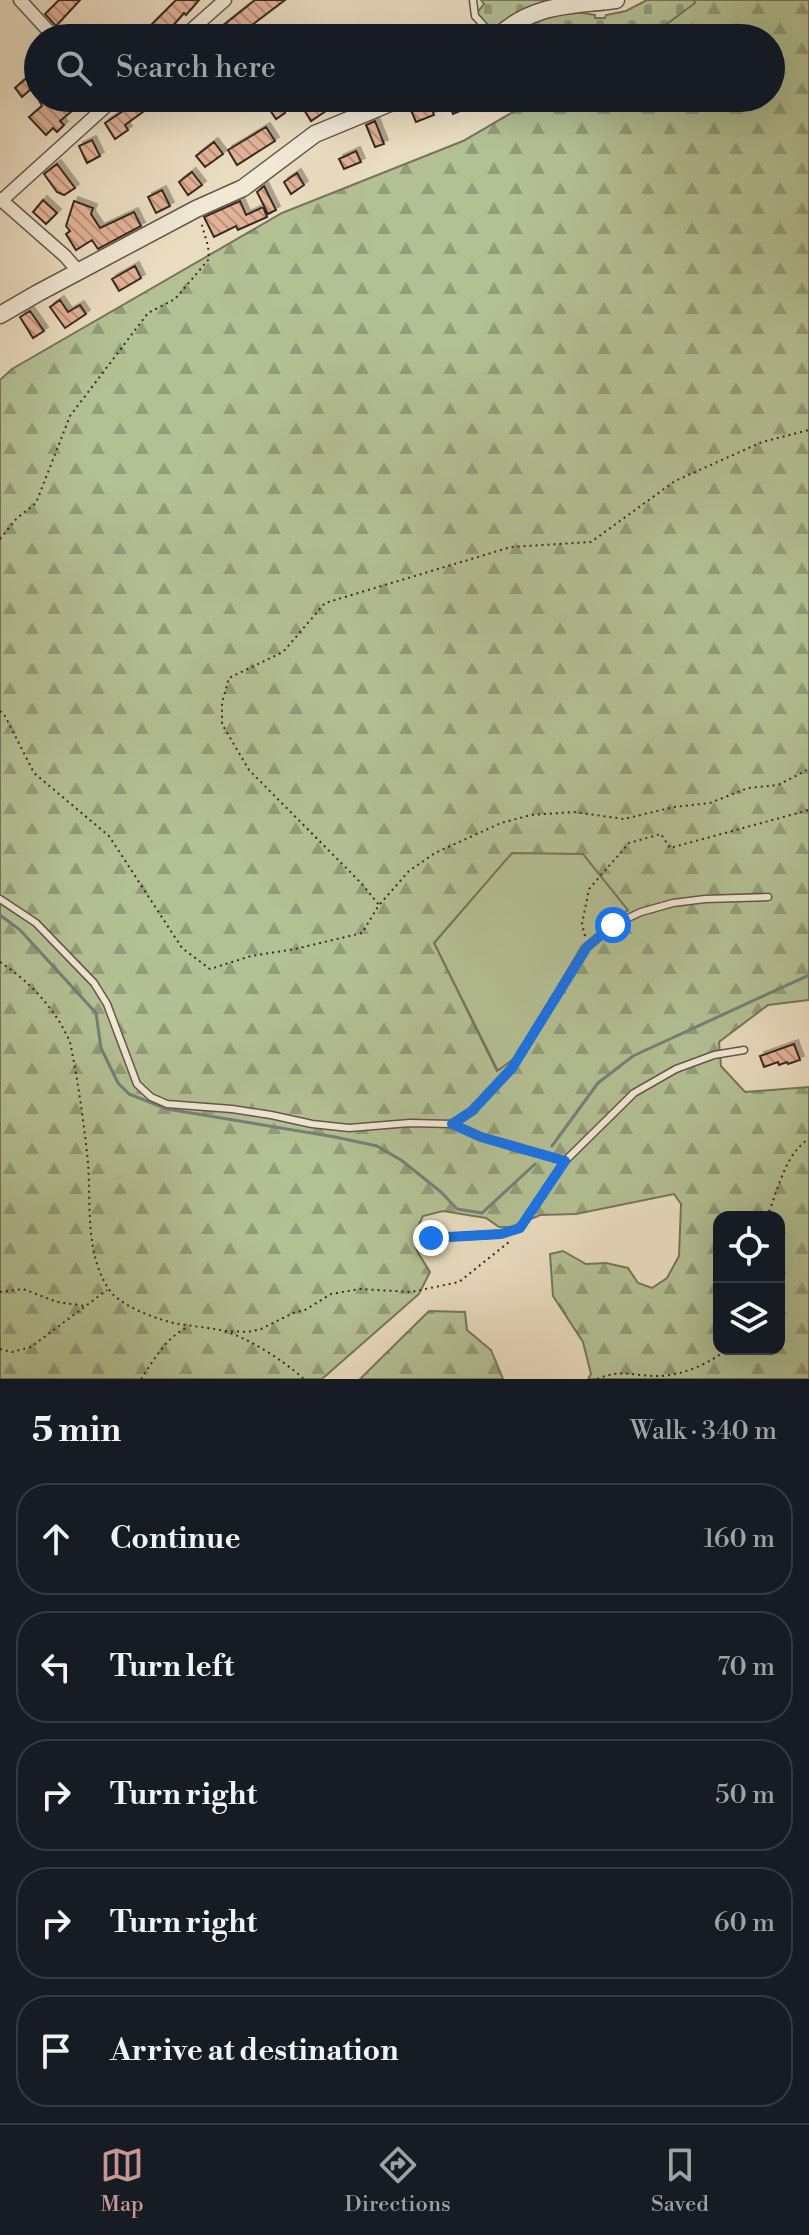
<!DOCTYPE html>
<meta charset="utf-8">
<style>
:root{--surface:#171b24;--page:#242831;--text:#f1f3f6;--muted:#9ea1a6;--line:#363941;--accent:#c59692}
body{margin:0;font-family:"Libre Bodoni",serif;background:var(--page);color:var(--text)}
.controls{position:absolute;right:24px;bottom:24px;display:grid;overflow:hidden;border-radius:16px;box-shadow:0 8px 32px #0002}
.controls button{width:72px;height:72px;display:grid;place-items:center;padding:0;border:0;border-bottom:2px solid var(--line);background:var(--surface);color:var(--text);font:40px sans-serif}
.stop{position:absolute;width:24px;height:24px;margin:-18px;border:6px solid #1a73e8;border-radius:50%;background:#fff}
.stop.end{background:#1a73e8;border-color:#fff;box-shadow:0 2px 8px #0008}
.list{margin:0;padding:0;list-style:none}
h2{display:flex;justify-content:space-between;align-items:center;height:104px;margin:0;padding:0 32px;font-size:34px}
h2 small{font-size:26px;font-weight:400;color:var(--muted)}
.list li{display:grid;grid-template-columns:52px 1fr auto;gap:24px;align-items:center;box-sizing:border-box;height:112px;margin:0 16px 16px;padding:0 16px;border:2px solid var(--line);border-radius:32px}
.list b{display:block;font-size:30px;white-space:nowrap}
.list em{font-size:26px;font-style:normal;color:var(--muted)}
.icon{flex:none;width:44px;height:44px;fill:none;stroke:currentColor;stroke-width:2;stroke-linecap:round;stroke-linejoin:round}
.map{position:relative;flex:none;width:809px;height:1379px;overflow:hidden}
.search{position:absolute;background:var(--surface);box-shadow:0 8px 32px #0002;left:24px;right:24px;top:24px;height:88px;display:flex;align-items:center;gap:20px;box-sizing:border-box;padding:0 28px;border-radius:44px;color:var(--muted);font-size:30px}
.sheet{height:744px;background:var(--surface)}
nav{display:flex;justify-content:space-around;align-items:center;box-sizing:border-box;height:112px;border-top:2px solid var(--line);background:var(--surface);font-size:22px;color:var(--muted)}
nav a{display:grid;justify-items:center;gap:4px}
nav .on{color:var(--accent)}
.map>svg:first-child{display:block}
</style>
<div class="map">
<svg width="809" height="1379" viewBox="0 0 809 1379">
<defs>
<pattern id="forest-firs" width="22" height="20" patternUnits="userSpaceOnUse" patternTransform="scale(2)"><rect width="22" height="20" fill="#b4c195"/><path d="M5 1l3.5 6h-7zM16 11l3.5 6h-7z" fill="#939d79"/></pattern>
<pattern id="cemetery-stones" width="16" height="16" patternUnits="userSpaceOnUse" patternTransform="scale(2)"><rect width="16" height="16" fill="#b4c195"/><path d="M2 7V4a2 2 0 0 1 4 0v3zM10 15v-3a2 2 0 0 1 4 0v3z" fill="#939d79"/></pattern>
<pattern id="building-back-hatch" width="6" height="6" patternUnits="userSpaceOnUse" patternTransform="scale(2)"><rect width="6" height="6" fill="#e3b296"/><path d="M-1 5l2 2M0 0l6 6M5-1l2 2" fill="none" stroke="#b9917a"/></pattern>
<filter id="shadow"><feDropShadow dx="4" dy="-4" stdDeviation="0" flood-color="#0004"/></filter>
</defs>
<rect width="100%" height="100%" fill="#eadcc0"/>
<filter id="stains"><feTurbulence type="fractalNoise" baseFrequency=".0025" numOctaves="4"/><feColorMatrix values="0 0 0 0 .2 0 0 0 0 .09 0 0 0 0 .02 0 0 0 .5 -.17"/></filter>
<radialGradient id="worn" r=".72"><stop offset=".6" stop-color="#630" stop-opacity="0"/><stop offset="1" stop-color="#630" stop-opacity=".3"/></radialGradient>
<path fill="#b4c195" stroke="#76765c" stroke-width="2" d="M512,852l72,2 44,56 -46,36 -66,111 -18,14 -64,-128z"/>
<path fill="url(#forest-firs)" stroke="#76765c" stroke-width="2" fill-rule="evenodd" d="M694,0h115v1000l-41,5 -49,37 2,24 24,26 64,-5v292h-221l3,-5 -8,-32 -30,-46 -3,-42 13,-3 23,13 20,-1 22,5 10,15 14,5 15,-10 12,-22 2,-52 -7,-10 -98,20 -36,1 -27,12h-14l-13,-9 -43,-7 -20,5c-15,29 -8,31 7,56l-11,22 -97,85h-322v-999l12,-11 270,-156 181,-72 50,-29 31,-14h227v-60h-123l46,-35zM512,853l71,1 45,56 -46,36 -65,111 -20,14 -63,-128zM719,1217h60v132h-60z
M429,1311l36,1 2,18 24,20 12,29h-143z"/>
<path fill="url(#cemetery-stones)" stroke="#76765c" stroke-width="2" d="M481,0h72c-24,5 -41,17 -59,33l-17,-20 7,-9z
M647,0h47l1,3 -47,35h-145c36,-19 50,-31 92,-23v3h10l1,-3 20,-4z"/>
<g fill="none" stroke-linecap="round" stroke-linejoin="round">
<path stroke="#728179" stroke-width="3" d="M0,915l20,15 76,83 5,35 17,35 11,11 38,15 168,28 42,9 24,14 40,32 16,17 25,4 53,-49
M552,1146l46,-63 35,-27 176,-81"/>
</g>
<path fill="url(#building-back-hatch)" stroke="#392b22" stroke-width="2" filter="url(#shadow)" d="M59,0h21l-24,26 -11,-12z
M176,0h23l-13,15 -2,-2 -21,24 -13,-11z
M255,0h30l-50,38h-16l-4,-6z
M38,68v29l-7,-8 -9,8 -7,-9z
M38,98h31l9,8 -18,15 4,4 -7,7 -4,-4 -7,7 -17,-18 13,-11z
M137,98h25l-37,27 3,5 -13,9 -10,-16 24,-16 -2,-2z
M275,98h8l6,9 -6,3 2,3 -9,6 -10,-15z
M312,98h6l8,13 -15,10 -10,-16z
M454,98h18l3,7 -22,9 -4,-10 6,-2z
M429,101l5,14 -18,7 -6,-14z
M375,121l9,23 -9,3 -9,-22z
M266,127l9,14 -38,24 -9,-15z
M92,140l8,16 -13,7 -8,-17z
M214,142l9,12 -18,13 -9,-11z
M356,151l5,11 -17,7 -5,-10z
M57,164l18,24 -11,7 -7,-3 -13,-18z
M192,172l10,13 -14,10 -9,-13z
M297,173l7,12 -13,9 -7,-12z
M264,186l12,24 -8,4 -11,-22z
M162,190l8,16 -14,7 -8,-16z
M43,200l14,13 -11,11 -13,-12z
M74,201l19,7 -2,6 9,14 34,-16 7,14 -43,23 -6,-9 -16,10 -10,-16 4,-3 -4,-5z
M240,201l6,14 17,-8 4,10 -29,13 -2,-4 -22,11 -10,-20z
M135,266l6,12 -22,13 -7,-12z
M60,300l8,12 12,-7 6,9 -21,14 -15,-21z
M30,311l14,20 -11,7 -13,-21z
M794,1044l6,16 -12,4 -1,-2 -8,3 -1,-3 -14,5 -4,-11z"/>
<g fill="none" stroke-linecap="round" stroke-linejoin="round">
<defs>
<path id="service" d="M473,0l2,16 20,22
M0,899l36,24 58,60 13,21 30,80 14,13 16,7 65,5 39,6 41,9 37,4 61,-5 42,1 20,-13 40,-43 75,-121 26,-22 28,-13 32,-9 32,-4 63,-2
M452,1124l29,13 84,24 69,-68 42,-24 38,-14 30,-5
M431,1238l70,-4 19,-6 45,-67"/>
<path id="minor" d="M20,0l35,38
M182,38l43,-38
M0,199l65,57 14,16
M2,200l113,-102"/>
<path id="tertiary" d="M496,38c37,-35 74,-32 120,-38
M0,315l38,-22 158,-84 47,-21 72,-54 87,-36"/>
</defs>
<use href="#service" stroke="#65574a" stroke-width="9"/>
<use href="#minor" stroke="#65574a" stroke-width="15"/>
<use href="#tertiary" stroke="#65574a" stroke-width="19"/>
<path stroke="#392b22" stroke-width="2" stroke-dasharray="2 4" stroke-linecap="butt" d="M0,539l17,-21 19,-15 34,-87 78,-103 27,-14 34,-40 -1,-13 -7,-24
M0,711l5,5 29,57 75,63 73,112 28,21 41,-13 44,-7 67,-16 17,-28 -17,-21 -113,-114 -27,-46v-21l7,-25 54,-26 42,-49 186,-56 80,-5 84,-61 87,-39 47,-12
M380,904l29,-33 26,-18 66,-30 30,-8 43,-3 50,7 50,-12 36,-4 38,-15 30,-3 31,-16
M585,936l-3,-12 7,-35 40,-46 32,-9 9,14 139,-38
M0,962c30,20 55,46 70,80 8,39 14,81 18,121 3,41 -3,89 20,125 9,15 36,26 52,31 19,7 40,7 60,11 26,6 64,31 84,49
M767,1217c10,-24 18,-64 42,-78
M0,1292l23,-3 34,13 28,4
M225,1331l23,1 13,-3 32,-16 12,-3 26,-16 29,-5 51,3 48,-10 50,-40
M0,1349l12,3 19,-5 76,-57
M141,1379c13,-19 25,-42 47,-52
M597,1379c26,-11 39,-2 64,-3 22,-1 50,-13 66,-27"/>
<use href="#service" stroke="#f1e8d6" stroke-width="6"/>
<use href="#minor" stroke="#f1e8d6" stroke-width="12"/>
<use href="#tertiary" stroke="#f1e8d6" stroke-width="16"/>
</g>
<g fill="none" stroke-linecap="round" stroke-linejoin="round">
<path stroke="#1a73e8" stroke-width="10" d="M431,1238l70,-4 19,-6 45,-67 -84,-24 -29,-13 20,-13 40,-43 75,-121 26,-22"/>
</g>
<rect width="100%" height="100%" filter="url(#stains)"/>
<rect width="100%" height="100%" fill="url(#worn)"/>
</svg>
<div class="controls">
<button><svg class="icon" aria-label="locate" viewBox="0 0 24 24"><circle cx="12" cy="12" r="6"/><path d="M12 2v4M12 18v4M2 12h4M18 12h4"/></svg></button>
<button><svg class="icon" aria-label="layers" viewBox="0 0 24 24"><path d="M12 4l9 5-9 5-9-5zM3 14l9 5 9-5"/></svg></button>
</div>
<div class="stop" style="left:613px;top:925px"></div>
<div class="stop end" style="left:431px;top:1238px"></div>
<div class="search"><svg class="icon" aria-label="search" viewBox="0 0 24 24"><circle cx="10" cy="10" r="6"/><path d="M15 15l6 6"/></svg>Search here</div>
</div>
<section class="sheet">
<h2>5 min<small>Walk · 340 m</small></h2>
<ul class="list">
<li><svg class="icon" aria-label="ahead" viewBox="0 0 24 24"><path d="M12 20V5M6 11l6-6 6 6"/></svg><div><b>Continue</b></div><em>160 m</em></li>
<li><svg class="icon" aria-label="left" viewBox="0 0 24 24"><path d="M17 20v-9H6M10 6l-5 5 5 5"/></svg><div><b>Turn left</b></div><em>70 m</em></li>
<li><svg class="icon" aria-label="right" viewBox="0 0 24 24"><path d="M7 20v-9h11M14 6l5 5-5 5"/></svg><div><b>Turn right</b></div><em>50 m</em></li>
<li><svg class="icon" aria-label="right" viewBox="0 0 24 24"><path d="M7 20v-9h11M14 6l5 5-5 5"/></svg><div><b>Turn right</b></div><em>60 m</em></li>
<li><svg class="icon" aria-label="arrive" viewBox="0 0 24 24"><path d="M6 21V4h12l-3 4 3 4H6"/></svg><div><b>Arrive at destination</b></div></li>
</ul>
</section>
<nav>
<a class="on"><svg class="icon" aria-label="map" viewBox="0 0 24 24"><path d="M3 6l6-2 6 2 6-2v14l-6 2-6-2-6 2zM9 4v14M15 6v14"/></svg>Map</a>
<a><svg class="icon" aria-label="directions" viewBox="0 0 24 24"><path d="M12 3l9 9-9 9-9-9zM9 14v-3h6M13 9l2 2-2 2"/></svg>Directions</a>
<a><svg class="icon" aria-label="saved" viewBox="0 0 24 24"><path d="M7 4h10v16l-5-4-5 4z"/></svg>Saved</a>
</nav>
